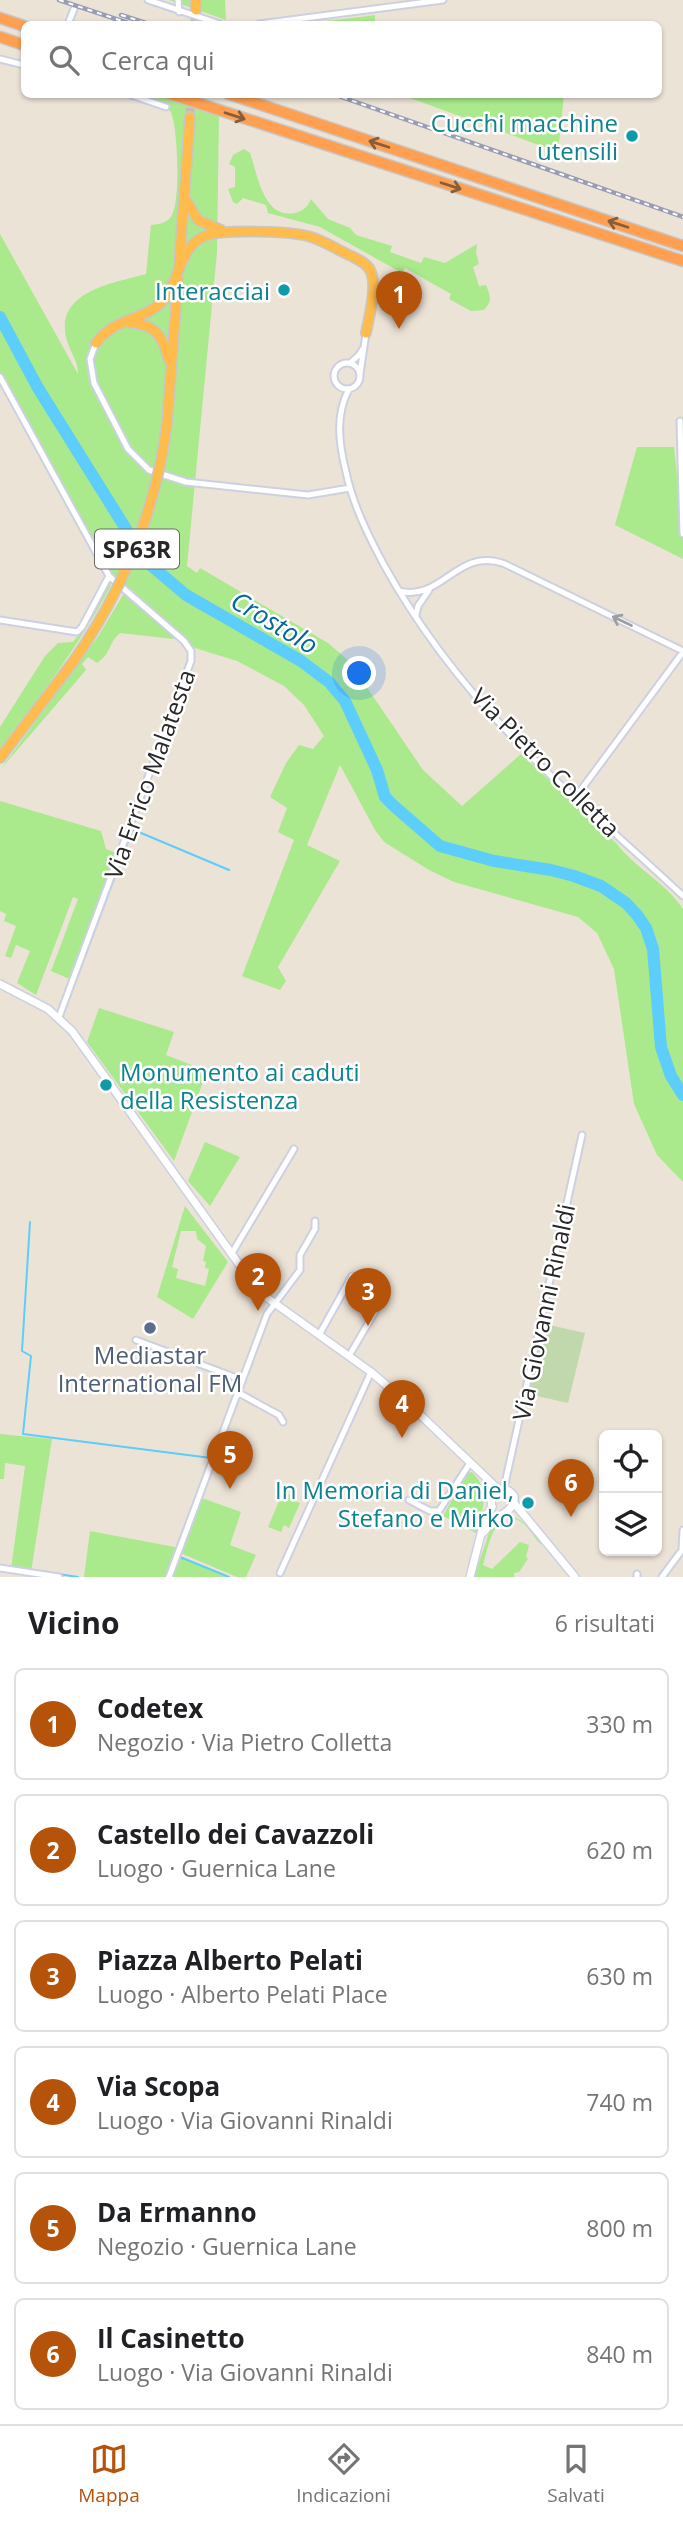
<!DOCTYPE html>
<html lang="it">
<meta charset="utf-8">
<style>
:root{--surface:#fff;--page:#f2f2f2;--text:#202124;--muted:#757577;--line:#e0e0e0;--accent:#b45309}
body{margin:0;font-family:"Open Sans",sans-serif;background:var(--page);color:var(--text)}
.controls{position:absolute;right:21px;bottom:21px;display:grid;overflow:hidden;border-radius:10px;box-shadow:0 2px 5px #0004}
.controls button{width:63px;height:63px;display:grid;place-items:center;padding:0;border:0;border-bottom:2px solid var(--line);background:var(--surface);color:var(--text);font:35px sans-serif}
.you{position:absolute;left:360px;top:674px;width:24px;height:24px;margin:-18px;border:5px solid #fff;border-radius:50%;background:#1a73e8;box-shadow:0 0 0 10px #1a73e833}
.badge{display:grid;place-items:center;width:46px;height:46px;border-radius:50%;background:var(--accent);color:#fff;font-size:23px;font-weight:700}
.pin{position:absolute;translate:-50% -58px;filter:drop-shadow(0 2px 4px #0008)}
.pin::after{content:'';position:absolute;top:37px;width:24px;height:21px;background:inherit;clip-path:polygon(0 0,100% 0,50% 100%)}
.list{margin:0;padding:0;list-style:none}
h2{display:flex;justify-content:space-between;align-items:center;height:91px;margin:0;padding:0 28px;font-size:30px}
h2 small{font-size:23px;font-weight:400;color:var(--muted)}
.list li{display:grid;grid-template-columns:46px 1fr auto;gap:21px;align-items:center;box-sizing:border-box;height:112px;margin:0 14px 14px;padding:0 14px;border:2px solid var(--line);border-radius:10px}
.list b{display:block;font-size:26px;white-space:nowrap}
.list p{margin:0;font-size:23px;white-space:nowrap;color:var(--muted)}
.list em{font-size:23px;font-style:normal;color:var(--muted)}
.icon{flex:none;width:38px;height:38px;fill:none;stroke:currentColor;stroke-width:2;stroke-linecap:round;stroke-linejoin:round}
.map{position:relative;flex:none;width:683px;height:1577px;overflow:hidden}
.search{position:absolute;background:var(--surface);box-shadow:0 2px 5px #0004;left:21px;right:21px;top:21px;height:77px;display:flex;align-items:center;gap:18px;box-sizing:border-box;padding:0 24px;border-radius:10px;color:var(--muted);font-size:26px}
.sheet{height:847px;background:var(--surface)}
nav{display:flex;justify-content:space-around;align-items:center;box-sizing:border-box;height:98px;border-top:2px solid var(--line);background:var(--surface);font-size:19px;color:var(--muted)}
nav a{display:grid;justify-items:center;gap:4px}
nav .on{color:var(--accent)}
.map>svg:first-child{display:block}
</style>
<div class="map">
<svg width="683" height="1577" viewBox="0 0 683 1577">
<rect width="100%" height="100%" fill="#ece3d7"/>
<path fill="#aae98c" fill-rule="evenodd" d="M169,0h56l1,20z
M375,15v9h-72z
M128,95h27l64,20 -2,137 -30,314 10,7 3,-5 128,75 21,18 74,109 39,36 59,-52 95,89c19,25 49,39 67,66v273l-26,-27 -23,-51 -20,-135 -17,-36 -19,-16 -124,-35 -25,-12 -45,-28 -9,-12 -35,-65 -33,80 33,16 -62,106 8,14 -6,9 -38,-14 52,-136 -16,-8 9,-24 -17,-11 16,-34 13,-18 14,4 11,-13 -20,-31 -20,-19 -47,-25 -42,-13 -83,-71 -112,-202v-141l78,140c0,-15 -9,-23 -12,-37 -10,-46 48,-54 80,-63l5,-49c8,-1 14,-1 20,-8 10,-15 7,-88 0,-105l-5,-5z
M402,95h162l-6,57z
M244,149l6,4c8,22 13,66 45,60 8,-2 13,-6 16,-14l17,20 22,9 6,7 36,11 -2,6 31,11 3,-6 21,6 32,-19 -1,9 3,11 -6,3 6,19 7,-1c4,10 7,16 -2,25l-13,1 -22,-12 2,-5 -46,-26 -3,5 -82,-46 -52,-14 -2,-8 -23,-7 -6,6 -4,-2 -5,-13 7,-2v-20l-6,-3 4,-9z
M637,447h37l9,81v31l-68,-34z
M109,583l2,2c-30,59 -71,111 -111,163v-21l45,-71 13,-13 15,-1 9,-12z
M124,593l50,42v4l-54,-6c-12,10 -8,20 -23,30l-9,-6 -6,7 4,6 -86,100 99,-135z
M0,801l101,30 5,18 13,5 -49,125 -19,-8 27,-72 -5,-2 -37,98 -19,-12 13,-32 -14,-6 -5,13 -6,-2 11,-30 -12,-5 2,-7 -6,-3z
M99,1008l75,24 -8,23 41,16 -33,90 -87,-119z
M205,1142l35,15 -30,49 -22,-25z
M185,1206l43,56 -35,57 -36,-22zM181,1231h15l1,8 9,7 -3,15 3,1 -1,6 4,1 -4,17 -29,-8 2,-9 -6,-2z
M0,1434l52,5 -21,133 -20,-3 14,-103 -20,-3 -1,16h-4z
M472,1472c19,19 11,38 4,61l-33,-17 24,-43z
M283,1492l10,4 -1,4 8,3 -11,25 -5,-3 -3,7 -13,-5z
M199,1497l42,15 -11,33 26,10 -10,22h-9l-59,-25 -12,25h-82l6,-46 90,17z
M503,1515c20,1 28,15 39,30 -6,-4 -11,-15 -18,-21 -28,-23 -36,23 -41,41l9,4 28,-27 9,3 -3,12 2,2 -9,13 -5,1v4h-40l18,-53z
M180,1557l47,20h-54z"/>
<path fill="#c0d8ac" d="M545,1324l40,9 -17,70 -40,-9z"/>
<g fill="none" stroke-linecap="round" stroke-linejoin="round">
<path stroke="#5dcdfb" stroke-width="2" d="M64,1012l68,-181 2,-1 95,40
M30,1222l-8,129 9,5 -8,78 188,24
M180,1557l49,20
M32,1570l46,7"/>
<path stroke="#5dcdfb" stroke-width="12" d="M0,317l38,71 108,173 40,34 115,66 28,21 16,19 32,69 8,27 9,9 46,40 54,15 57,9 23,6 27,10 25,17 11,12 9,13 7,21 8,98 10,29 12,19"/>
<path stroke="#c5bdb4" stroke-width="9" stroke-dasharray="9 4.5" stroke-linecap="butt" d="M195,24l1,-14
M190,117l1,-23"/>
<defs>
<path id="minor" d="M148,0l72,24
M178,0l1,12
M68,24l6,-15
M259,24l184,-24
M0,59l24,6
M128,94l38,13
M96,343l-6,16 4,24 34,66 21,21 37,12 122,13 42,-7
M350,363l9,-8 5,-8
M334 376a13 13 0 1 1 26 0a13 13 0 1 1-26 0Z
M360,374l6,-41
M0,377l109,199 75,65 7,10v10l-132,356
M349,389c-14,26 -10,55 -3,83 7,33 22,63 38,93 48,87 118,167 192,234 36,32 72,64 107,97
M680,421l3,113
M399,591c44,11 58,-45 106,-27l178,87
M416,615l2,-9 11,-16
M0,620l77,12 5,-5 27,-51
M575,798l108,-146
M232,1253l62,-104
M319,1335l33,-59
M136,1340l106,40
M349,1356l31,-53
M237,1392l42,23 4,7
M504,1488l78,-353
M409,1500l21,11h9l31,-48
M0,1568l59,9
M280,1573l91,-201
M169,1577l98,-263 33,-44v-15l15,-26v-8
M637,1577v-3
M662,1577l20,-27 1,-20"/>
<path id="tertiary" d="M0,984l48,25 24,22 187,261 112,80 42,36 85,81 11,2 5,5v7l61,74
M488,1480l4,27
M484,1532c9,-15 25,-18 30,-29
M470,1577l15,-59 7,-11"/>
<path id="trunk" d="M196,0v10
M186,200l12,20 23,10
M179,265l11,-148
M128,322c28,3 34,12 41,38
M96,343c21,-28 51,-21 70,-46 13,-18 15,-52 39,-61 18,-7 87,-5 106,1 13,4 25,12 38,18 8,4 17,7 21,15 8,14 -1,47 -4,63
M167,423l11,-144
M0,758l73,-96"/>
<path id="motorway" d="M0,18l24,8
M0,37l24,8
M170,94l513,167
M229,94l454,152"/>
</defs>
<use href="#minor" stroke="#ccd0e3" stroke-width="9"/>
<use href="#tertiary" stroke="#ccd0e3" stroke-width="10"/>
<use href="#trunk" stroke="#c7c7c7" stroke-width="12"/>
<use href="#motorway" stroke="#c7c7c7" stroke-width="13"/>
<use href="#minor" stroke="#fff" stroke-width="5"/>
<use href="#tertiary" stroke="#fff" stroke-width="7"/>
<use href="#trunk" stroke="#ffbc4c" stroke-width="9"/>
<use href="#motorway" stroke="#ff9f4f" stroke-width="10"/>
<defs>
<path id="rail" d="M59,0l72,24
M121,15l28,9
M333,94l350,123"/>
</defs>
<use href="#rail" stroke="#999db4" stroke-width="4.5"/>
<use href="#rail" stroke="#fff" stroke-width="2" stroke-dasharray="5" stroke-linecap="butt"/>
<defs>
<path id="trunk-bridge" d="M73,662c51,-73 83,-150 94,-239"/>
</defs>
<use href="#trunk-bridge" stroke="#c7c7c7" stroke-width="12" stroke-linecap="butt"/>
<use href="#trunk-bridge" stroke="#ffbc4c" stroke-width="9"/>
</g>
<defs><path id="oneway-shaft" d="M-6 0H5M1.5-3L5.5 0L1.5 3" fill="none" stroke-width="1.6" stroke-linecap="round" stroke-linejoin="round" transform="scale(1.75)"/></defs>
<g stroke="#885d39">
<use href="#oneway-shaft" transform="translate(235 116) rotate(18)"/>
<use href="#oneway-shaft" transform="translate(379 144) rotate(-162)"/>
<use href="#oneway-shaft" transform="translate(451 186) rotate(18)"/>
<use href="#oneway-shaft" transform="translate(618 224) rotate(-162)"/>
</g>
<use stroke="#9e9e9e" href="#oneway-shaft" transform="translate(622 621) rotate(-154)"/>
<g fill="#0f9aa8" stroke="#fff" stroke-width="2.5">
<circle cx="632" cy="136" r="7"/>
<circle cx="284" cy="290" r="7"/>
<circle cx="106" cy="1085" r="7"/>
<circle cx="528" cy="1503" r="7"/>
</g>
<circle fill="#5c6f8a" stroke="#fff" stroke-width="2.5" cx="150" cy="1328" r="7"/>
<g text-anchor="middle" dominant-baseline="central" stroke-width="5" stroke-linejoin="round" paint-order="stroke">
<rect fill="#fff" stroke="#686868" stroke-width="2" x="95" y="529.5" width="84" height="39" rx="5"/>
<g font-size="23" font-weight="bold" fill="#272727">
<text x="137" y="549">SP63R</text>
</g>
<g font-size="24" fill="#0d838f" stroke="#fff" text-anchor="end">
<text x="618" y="122">Cucchi macchine<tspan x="618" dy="28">utensili</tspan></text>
<text x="270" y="290">Interacciai</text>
<text x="120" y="1071" text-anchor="start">Monumento ai caduti<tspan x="120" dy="28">della Resistenza</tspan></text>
<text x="514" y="1489">In Memoria di Daniel,<tspan x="514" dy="28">Stefano e Mirko</tspan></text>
</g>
<g font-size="24" fill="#272727" stroke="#fff">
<text transform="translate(546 762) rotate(45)">Via Pietro Colletta</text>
<text transform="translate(149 774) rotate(-70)">Via Errico Malatesta</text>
<text transform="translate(543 1312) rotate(-78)">Via Giovanni Rinaldi</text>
</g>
<g font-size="24" fill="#4e5e75" stroke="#fff">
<text x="150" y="1354">Mediastar<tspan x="150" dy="28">International FM</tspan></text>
</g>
<g font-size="26" font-style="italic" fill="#0067a3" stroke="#fff">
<text transform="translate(275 622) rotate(31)">Crostolo</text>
</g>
</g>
</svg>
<div class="controls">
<button><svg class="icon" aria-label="locate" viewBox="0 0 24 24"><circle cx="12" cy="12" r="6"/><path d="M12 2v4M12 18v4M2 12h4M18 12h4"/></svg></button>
<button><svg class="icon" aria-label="layers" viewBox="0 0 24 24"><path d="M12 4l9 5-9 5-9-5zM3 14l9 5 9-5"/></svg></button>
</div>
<div class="you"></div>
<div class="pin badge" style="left:399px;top:329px">1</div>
<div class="pin badge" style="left:258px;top:1311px">2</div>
<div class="pin badge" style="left:368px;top:1326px">3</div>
<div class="pin badge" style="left:402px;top:1438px">4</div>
<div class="pin badge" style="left:230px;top:1489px">5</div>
<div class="pin badge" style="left:571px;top:1517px">6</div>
<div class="search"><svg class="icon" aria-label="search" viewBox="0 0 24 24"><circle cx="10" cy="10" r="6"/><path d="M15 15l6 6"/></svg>Cerca qui</div>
</div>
<section class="sheet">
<h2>Vicino<small>6 risultati</small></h2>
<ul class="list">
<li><span class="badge">1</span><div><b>Codetex</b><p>Negozio · Via Pietro Colletta</p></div><em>330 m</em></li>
<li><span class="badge">2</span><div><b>Castello dei Cavazzoli</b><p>Luogo · Guernica Lane</p></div><em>620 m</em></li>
<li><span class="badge">3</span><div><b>Piazza Alberto Pelati</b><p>Luogo · Alberto Pelati Place</p></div><em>630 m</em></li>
<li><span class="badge">4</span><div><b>Via Scopa</b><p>Luogo · Via Giovanni Rinaldi</p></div><em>740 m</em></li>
<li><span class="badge">5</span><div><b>Da Ermanno</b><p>Negozio · Guernica Lane</p></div><em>800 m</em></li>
<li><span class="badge">6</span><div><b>Il Casinetto</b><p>Luogo · Via Giovanni Rinaldi</p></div><em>840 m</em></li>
</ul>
</section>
<nav>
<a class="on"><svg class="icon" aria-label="map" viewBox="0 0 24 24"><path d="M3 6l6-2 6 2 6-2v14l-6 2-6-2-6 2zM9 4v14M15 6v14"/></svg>Mappa</a>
<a><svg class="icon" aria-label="directions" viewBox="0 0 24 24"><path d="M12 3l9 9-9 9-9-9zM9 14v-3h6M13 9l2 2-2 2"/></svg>Indicazioni</a>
<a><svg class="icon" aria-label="saved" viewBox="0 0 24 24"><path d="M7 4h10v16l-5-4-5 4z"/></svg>Salvati</a>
</nav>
